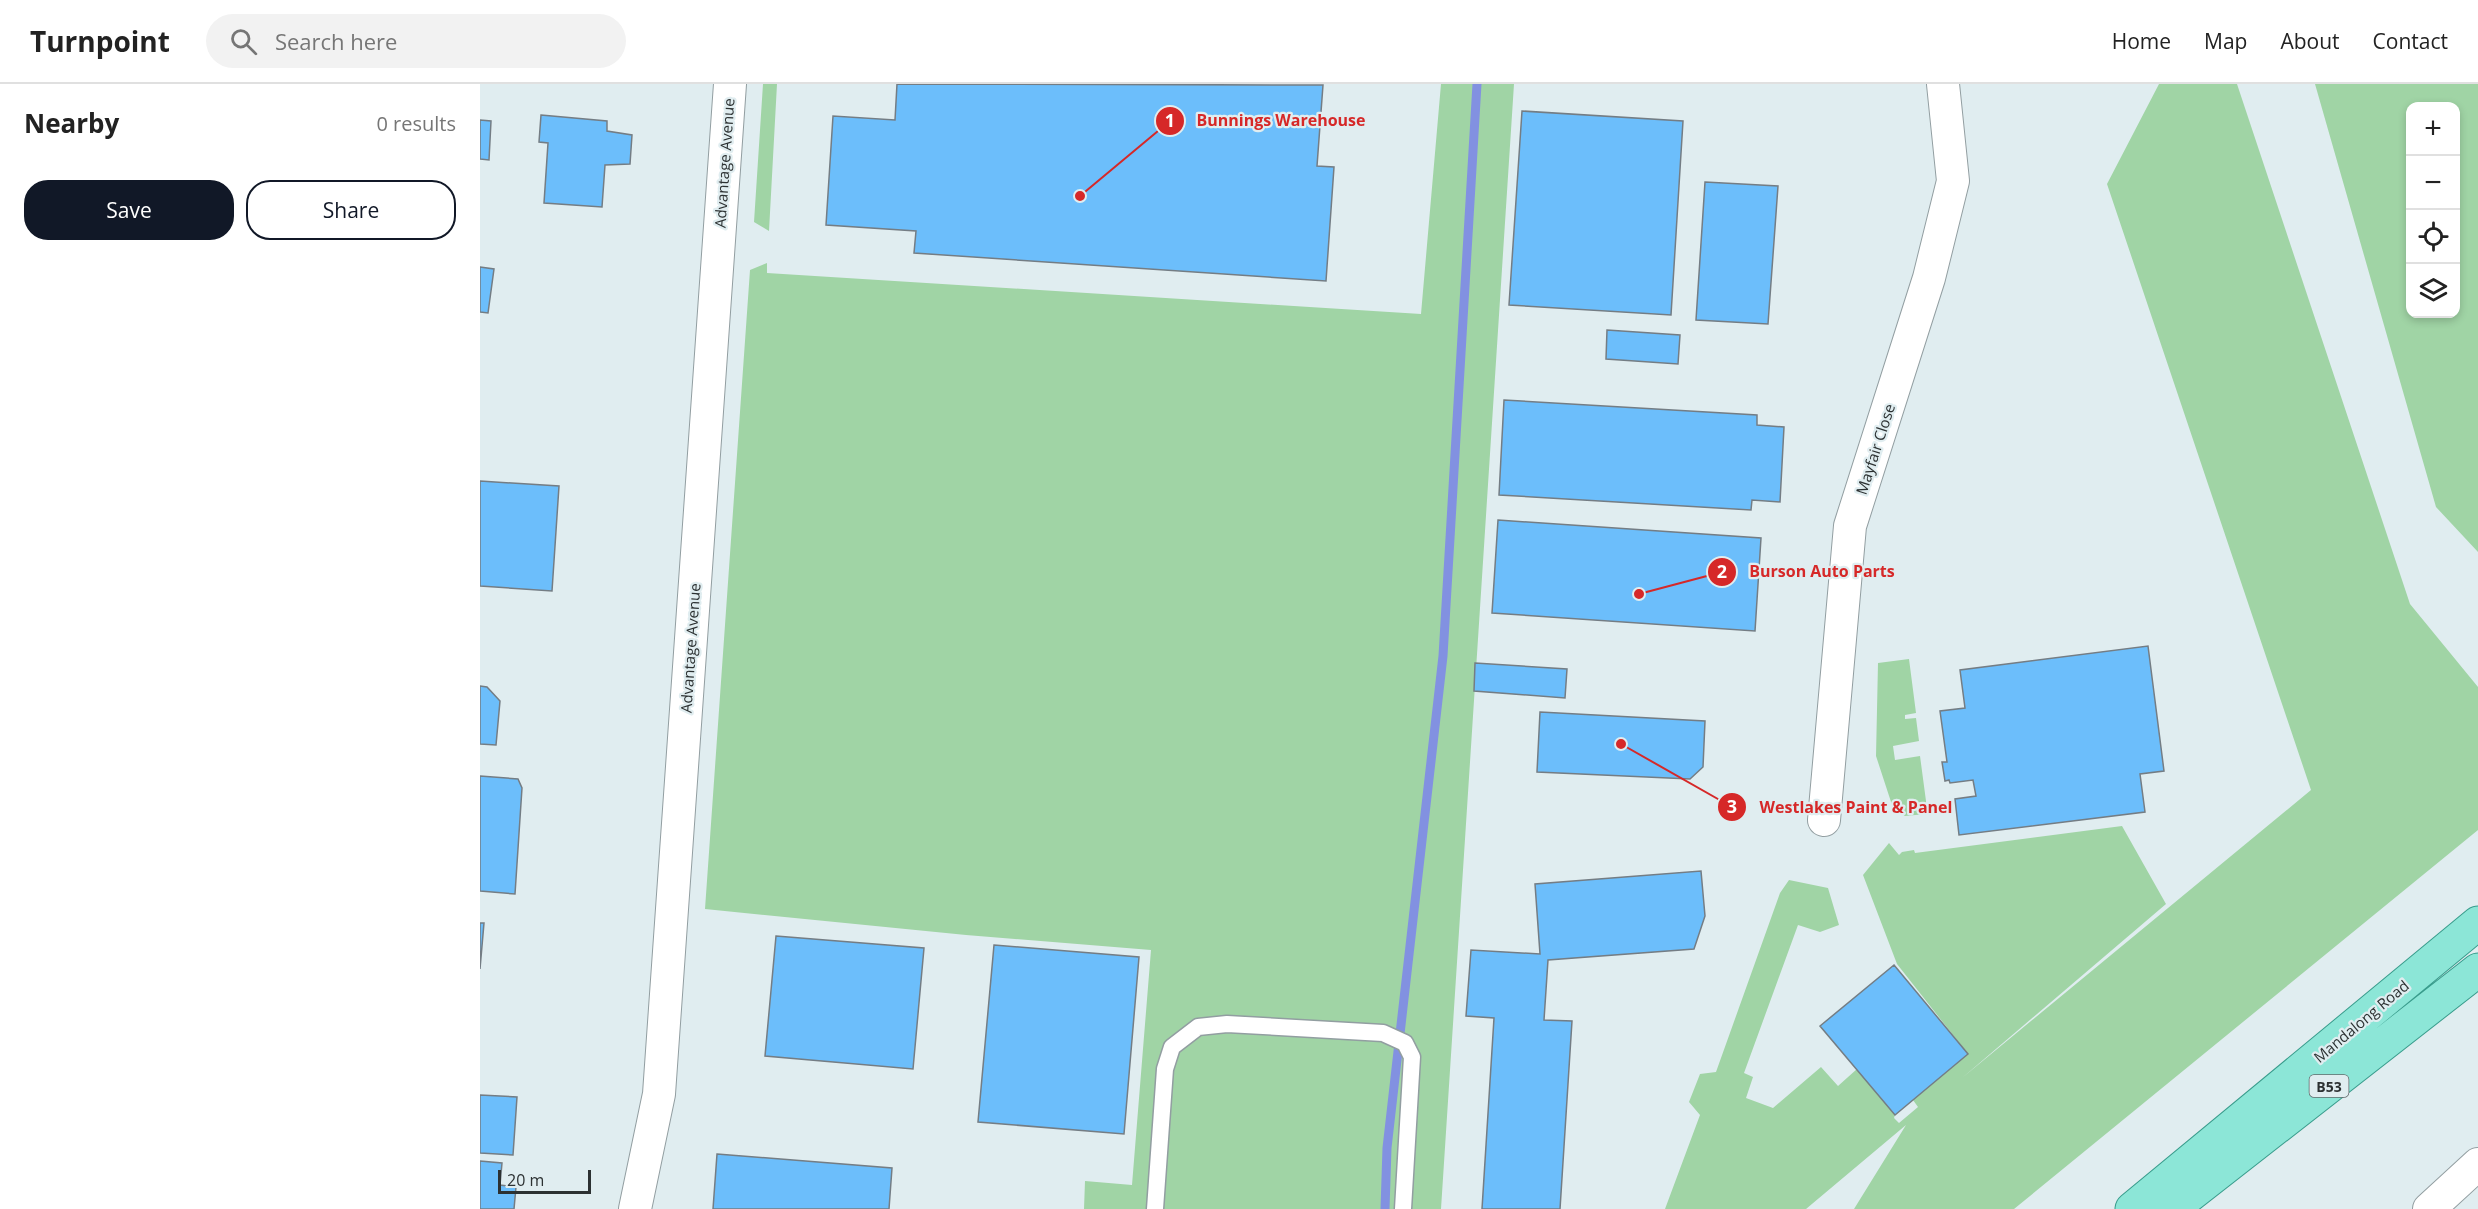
<!DOCTYPE html>
<meta charset="utf-8">
<style>
:root{--surface:#fff;--page:#f2f2f2;--text:#222;--muted:#767676;--line:#e0e0e0;--accent:#111827}
body{margin:0;font-family:"Open Sans",sans-serif;background:var(--page);color:var(--text)}
.controls{position:absolute;right:18px;top:18px;display:grid;overflow:hidden;border-radius:12px;box-shadow:0 3px 9px #0003}
.controls button{width:54px;height:54px;display:grid;place-items:center;padding:0;border:0;border-bottom:2px solid var(--line);background:var(--surface);color:var(--text);font:30px sans-serif}
.scale{position:absolute;left:18px;bottom:15px;width:93px;box-sizing:border-box;padding-left:6px;border:3px solid #2c3132;border-top:0;font-size:16px;line-height:21px;white-space:nowrap;color:#2c3132;-webkit-text-stroke:4px #e0edf0;paint-order:stroke}
.list{margin:0;padding:0;list-style:none}
h2{display:flex;justify-content:space-between;align-items:center;height:78px;margin:0;padding:0 24px;font-size:26px}
h2 small{font-size:20px;font-weight:400;color:var(--muted)}
.actions{display:flex;gap:12px;padding:18px 24px}
.actions a{flex:1;padding:14px 0;border:2px solid var(--accent);border-radius:24px;text-align:center;font-size:21px;color:var(--accent)}
.actions .main{background:var(--accent);color:#fff}
.icon{flex:none;width:33px;height:33px;fill:none;stroke:currentColor;stroke-width:2;stroke-linecap:round;stroke-linejoin:round}
.map{position:relative;flex:none;width:1998px;height:1125px;overflow:hidden}
header{display:flex;align-items:center;gap:36px;box-sizing:border-box;height:84px;padding:0 30px;background:var(--surface);border-bottom:2px solid var(--line)}
header strong{font-size:28px}
nav{display:flex;gap:33px;margin-inline-start:auto;font-size:21px}
.search{width:420px;height:54px;background:var(--page);display:flex;align-items:center;gap:15px;box-sizing:border-box;padding:0 21px;border-radius:33px;color:var(--muted);font-size:22px}
main{display:flex}
aside{flex:1;background:var(--surface)}
.map>svg:first-child{display:block}
</style>
<header>
<strong>Turnpoint</strong>
<div class="search"><svg class="icon" aria-label="search" viewBox="0 0 24 24"><circle cx="10" cy="10" r="6"/><path d="M15 15l6 6"/></svg>Search here</div>
<nav><a>Home</a><a>Map</a><a>About</a><a>Contact</a></nav>
</header>
<main>
<aside>
<h2>Nearby<small>0 results</small></h2>
<ul class="list">
</ul>
<div class="actions"><a class="main">Save</a><a>Share</a></div>
</aside>
<div class="map">
<svg width="1998" height="1125" viewBox="0 0 1998 1125">
<rect width="100%" height="100%" fill="#e0edf0"/>
<path fill="#a0d4a5" fill-rule="evenodd" d="M283,0h14l-8,147 -15,-9z
M961,0h73l-73,1125h-357l1,-28 47,4 19,-235 -185,-15 -261,-26 45,-639 17,-7v10l654,41z
M1679,0h78l173,520 68,83v143l-464,379h-160l52,-84 -100,84h-141l35,-94 -11,-13 11,-28 16,-2 64,-179 9,-13 39,8 11,37 -19,7 -22,-7 -54,148 9,4 -7,21 27,10 48,-41 17,19 19,-17 38,46 -1,3 5,5 19,-16 -5,-7 55,-46 -71,-90 -34,-89 26,-32 10,12 3,-3 12,-2 1,3 207,-27 44,78 -204,174 349,-288 -204,-606z
M1835,0h163v468l-42,-45zM1930,22h46v208h-46z
M1429,575l7,54 -11,2v4l11,-1 3,23 -26,5 2,14 25,-4 6,45v13l-21,2 -12,-8 -17,-52 2,-93z"/>
<g fill="none" stroke-linecap="round" stroke-linejoin="round">
<path stroke="#8291e1" stroke-width="9" d="M905,1125l2,-61 56,-492 34,-572"/>
</g>
<path fill="#6cbefb" stroke="#747d84" stroke-width="1.5" d="M417,0l426,1 -6,81 17,1 -8,114 -412,-28 2,-22 -90,-6 7,-109 62,4z
M1042,27l161,10 -12,194 -162,-10z
M61,31l66,6v10l25,4 -2,29 -25,1 -3,42 -58,-4 4,-60 -9,-1z
M0,36l11,1 -2,39 -9,-1z
M1225,98l73,4 -10,138 -72,-4z
M0,183l14,2 -6,44 -8,-1z
M1127,246l73,5 -2,29 -72,-5z
M1024,316l253,15v10l27,2 -4,75 -28,-2 -1,10 -252,-15z
M0,397l79,5 -7,105 -72,-5z
M1018,436l263,18 -6,93 -263,-18z
M1668,562l16,125 -24,3 5,38 -186,23 -4,-36 21,-3 -3,-16 -23,3 -1,-3 -4,1 -3,-19h5l-7,-51 25,-3 -5,-38z
M995,579l92,6 -2,29 -91,-7z
M0,602l7,1 13,14 -4,44 -16,-1z
M1060,628l165,9 -2,46 -13,12 -153,-7z
M0,692l38,3 4,9 -7,106 -35,-3z
M1221,787l4,45 -11,33 -146,11 -4,60 28,1 -12,188h-78l12,-191 -28,-2 5,-66 69,4 -5,-70z
M0,839h4l-4,46z
M296,852l148,12 -11,121 -148,-13z
M514,861l145,12 -15,177 -146,-12z
M1414,881l74,89 -73,61 -75,-89z
M0,1011l37,2 -4,58 -33,-2z
M237,1070l175,14 -3,41h-176z
M0,1077l22,2 -2,22 16,2 -2,22h-34z"/>
<g fill="none" stroke-linecap="round" stroke-linejoin="round">
<defs>
<path id="service" d="M675,1125l10,-140 7,-22 26,-20 29,-3 156,9 22,10 7,14 -9,152"/>
<path id="minor" d="M1344,736l26,-294 79,-248 24,-97 -10,-97
M155,1125l24,-115 71,-1010
M1949,1125l49,-45"/>
<path id="primary" d="M1652,1125l346,-286
M1692,1125l306,-239"/>
</defs>
<use href="#service" stroke="#929ea1" stroke-width="19"/>
<use href="#minor" stroke="#929ea1" stroke-width="34"/>
<use href="#primary" stroke="#399c8c" stroke-width="35"/>
<use href="#service" stroke="#fff" stroke-width="16"/>
<use href="#minor" stroke="#fff" stroke-width="32"/>
<use href="#primary" stroke="#8ce6d7" stroke-width="33"/>
</g>
<g text-anchor="middle" dominant-baseline="central" stroke-width="4.5" stroke-linejoin="round" paint-order="stroke">
<rect fill="#e0edf0" stroke="#62696b" stroke-width="1.5" x="1829.5" y="991" width="39" height="22" rx="4.5"/>
<g font-size="14" font-weight="bold" fill="#2c3132">
<text x="1849" y="1002">B53</text>
</g>
<g font-size="15" fill="#2c3132" stroke="#e0edf0">
<text transform="translate(244 79) rotate(-86)">Advantage Avenue</text>
<text transform="translate(1395 365) rotate(-72)">Mayfair Close</text>
<text transform="translate(210 564) rotate(-86)">Advantage Avenue</text>
<text transform="translate(1881 937) rotate(-40)">Mandalong Road</text>
</g>
</g>
<path fill="none" stroke="#d62828" stroke-width="2" d="M600 112L690 37M1159 510L1242 488M1141 660L1252 723"/>
<g fill="#d62828" stroke="#e0edf0" stroke-width="2">
<circle cx="600" cy="112" r="6"/>
<circle cx="1159" cy="510" r="6"/>
<circle cx="1141" cy="660" r="6"/>
<circle cx="690" cy="37" r="15"/>
<circle cx="1242" cy="488" r="15"/>
<circle cx="1252" cy="723" r="15"/>
</g>
<g font-size="18" text-anchor="middle" font-weight="bold" fill="#fff">
<text x="690" y="43">1</text>
<text x="1242" y="494">2</text>
<text x="1252" y="729">3</text>
</g>
<g font-size="16" text-anchor="middle" font-weight="bold" fill="#d62828" stroke="#e0edf0" stroke-width="4.5" stroke-linejoin="round" paint-order="stroke">
<text x="801" y="42">Bunnings Warehouse</text>
<text x="1342" y="493">Burson Auto Parts</text>
<text x="1376" y="729">Westlakes Paint &amp; Panel</text>
</g>
</svg>
<div class="controls">
<button>+</button>
<button>−</button>
<button><svg class="icon" aria-label="locate" viewBox="0 0 24 24"><circle cx="12" cy="12" r="6"/><path d="M12 2v4M12 18v4M2 12h4M18 12h4"/></svg></button>
<button><svg class="icon" aria-label="layers" viewBox="0 0 24 24"><path d="M12 4l9 5-9 5-9-5zM3 14l9 5 9-5"/></svg></button>
</div>
<div class="scale">20 m</div>
</div>
</main>
